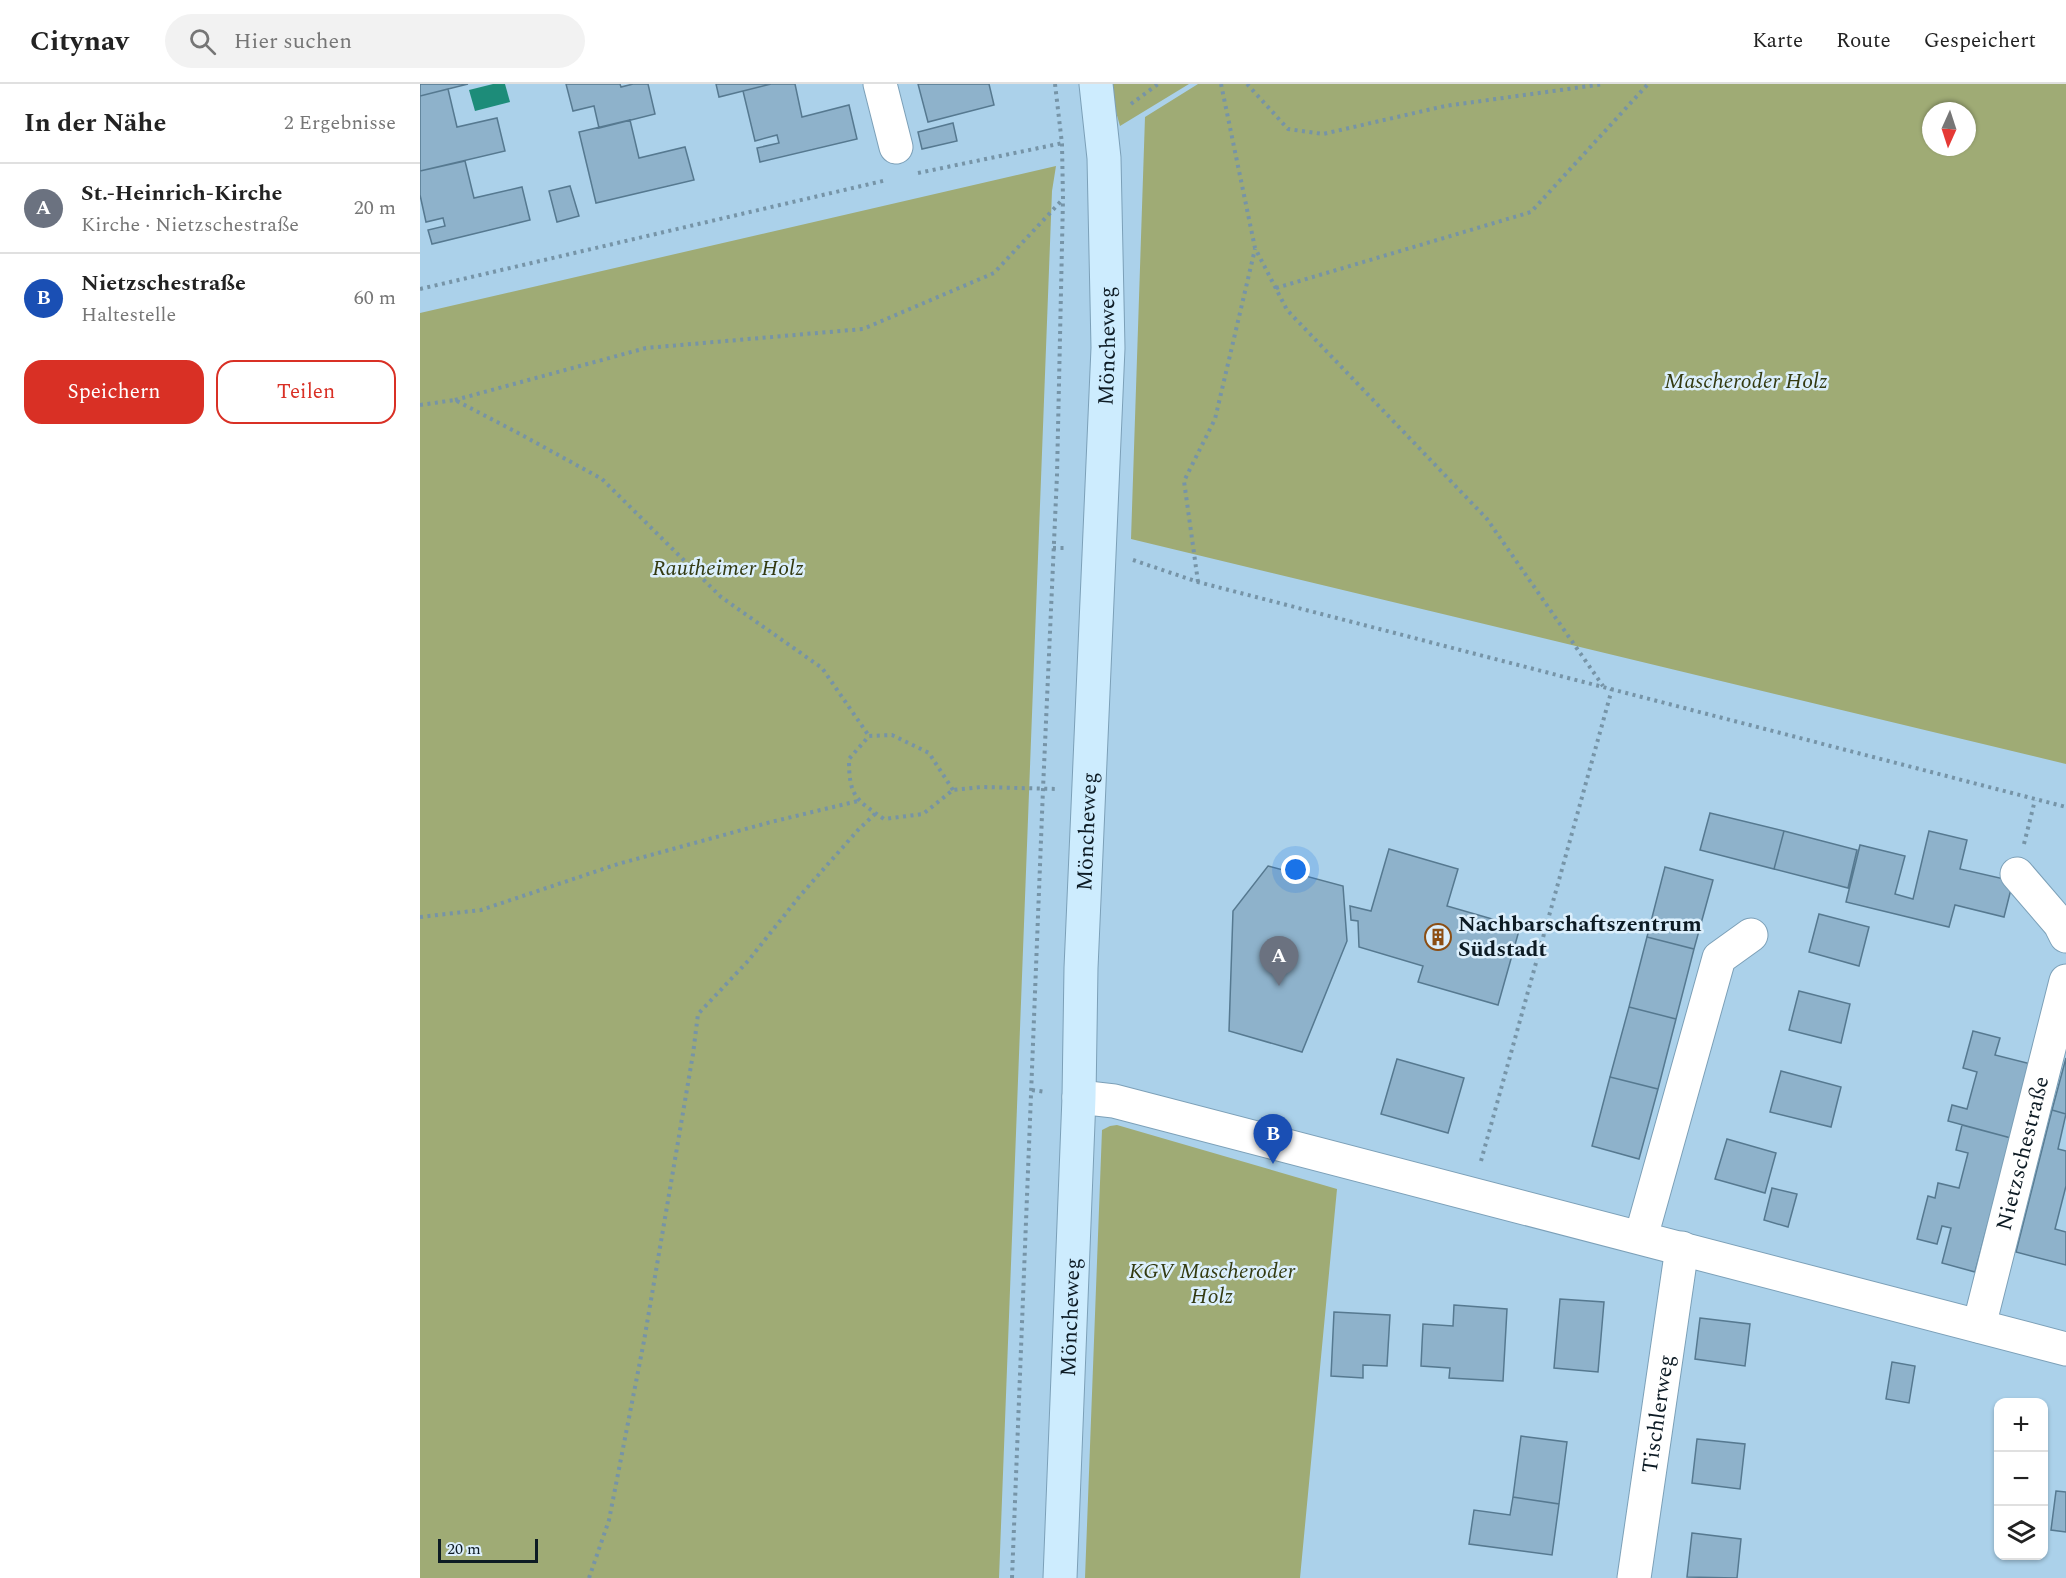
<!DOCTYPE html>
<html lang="de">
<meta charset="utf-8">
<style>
:root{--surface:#fff;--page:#f2f2f2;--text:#222;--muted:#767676;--line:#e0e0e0;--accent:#d93025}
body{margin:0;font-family:Spectral,serif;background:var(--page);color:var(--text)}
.controls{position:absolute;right:18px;bottom:18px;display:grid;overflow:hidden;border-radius:12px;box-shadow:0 2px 4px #0004}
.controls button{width:54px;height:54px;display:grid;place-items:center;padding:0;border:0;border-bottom:2px solid var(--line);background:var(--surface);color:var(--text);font:30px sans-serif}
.compass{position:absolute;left:1502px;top:18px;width:54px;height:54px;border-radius:50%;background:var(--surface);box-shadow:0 2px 4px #0004;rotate:183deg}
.scale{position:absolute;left:18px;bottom:15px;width:100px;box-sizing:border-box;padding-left:6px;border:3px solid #0d1b24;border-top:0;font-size:16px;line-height:21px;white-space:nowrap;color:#0d1b24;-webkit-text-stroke:4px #dceffc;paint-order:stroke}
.you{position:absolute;left:876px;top:786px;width:21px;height:21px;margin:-15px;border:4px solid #fff;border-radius:50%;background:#1a73e8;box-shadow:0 0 0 9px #1a73e833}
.badge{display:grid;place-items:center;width:39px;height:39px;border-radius:50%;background:var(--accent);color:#fff;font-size:20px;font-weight:700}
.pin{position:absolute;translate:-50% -50px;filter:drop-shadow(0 2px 3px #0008)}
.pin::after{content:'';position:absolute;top:32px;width:21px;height:18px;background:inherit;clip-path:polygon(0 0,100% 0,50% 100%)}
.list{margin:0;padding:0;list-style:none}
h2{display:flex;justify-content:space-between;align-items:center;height:78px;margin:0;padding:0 24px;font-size:26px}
h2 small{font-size:20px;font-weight:400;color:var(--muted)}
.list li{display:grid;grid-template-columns:39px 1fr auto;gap:18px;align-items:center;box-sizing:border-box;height:90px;padding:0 24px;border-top:2px solid var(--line)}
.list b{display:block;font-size:22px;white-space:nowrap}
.list p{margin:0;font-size:20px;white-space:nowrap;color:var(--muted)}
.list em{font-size:20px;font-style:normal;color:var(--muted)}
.actions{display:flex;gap:12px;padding:18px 24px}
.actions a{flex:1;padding:14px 0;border:2px solid var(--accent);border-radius:18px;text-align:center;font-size:21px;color:var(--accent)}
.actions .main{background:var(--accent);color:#fff}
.icon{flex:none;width:33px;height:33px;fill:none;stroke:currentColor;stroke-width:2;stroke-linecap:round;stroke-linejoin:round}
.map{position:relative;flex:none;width:1646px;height:1494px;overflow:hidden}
header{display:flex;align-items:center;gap:36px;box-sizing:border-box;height:84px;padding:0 30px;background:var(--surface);border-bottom:2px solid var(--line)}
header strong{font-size:28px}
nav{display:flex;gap:33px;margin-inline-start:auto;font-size:21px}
.search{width:420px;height:54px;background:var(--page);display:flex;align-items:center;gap:15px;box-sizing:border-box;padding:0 21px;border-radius:33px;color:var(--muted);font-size:22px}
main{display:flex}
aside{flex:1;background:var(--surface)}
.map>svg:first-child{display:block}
</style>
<header>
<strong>Citynav</strong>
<div class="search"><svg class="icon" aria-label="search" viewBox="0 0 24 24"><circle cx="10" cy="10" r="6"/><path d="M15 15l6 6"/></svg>Hier suchen</div>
<nav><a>Karte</a><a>Route</a><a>Gespeichert</a></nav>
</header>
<main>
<aside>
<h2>In der Nähe<small>2 Ergebnisse</small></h2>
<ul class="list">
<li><span class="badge" style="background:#6b7280">A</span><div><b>St.-Heinrich-Kirche</b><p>Kirche · Nietzschestraße</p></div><em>20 m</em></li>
<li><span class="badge" style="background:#1a4fb4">B</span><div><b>Nietzschestraße</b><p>Haltestelle</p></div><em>60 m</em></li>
</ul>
<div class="actions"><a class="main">Speichern</a><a>Teilen</a></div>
</aside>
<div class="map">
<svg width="1646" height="1494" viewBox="0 0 1646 1494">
<rect width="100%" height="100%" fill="#abd1ea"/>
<path fill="#9fab75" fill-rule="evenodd" d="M688,0h81l-69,42z
M778,0h868v680l-935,-225 14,-422zM1511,27h36v36h-36z
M636,82l-4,25 -53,1387h-579v-1265z
M697,1041l220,64 -37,389h-215l17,-448 8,-4z"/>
<path fill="#1d8c79" d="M73,0h12l5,18 -35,9 -6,-21z"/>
<path fill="#8eb2cb" stroke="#567990" stroke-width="1.5" d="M0,0h48l-48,12z
M146,0h54l1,3 12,-3h15l7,30 -56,14 -5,-22 -21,5z
M296,0h55l-52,13z
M351,0h24l7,33 47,-12 8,34 -97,23 -3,-14 22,-5 -2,-8 -22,6 -12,-50z
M498,0h71l5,21 -66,17z
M28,5l9,38 40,-9 8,33 -85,20v-75z
M210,36l9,38 46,-11 9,33 -98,23 -17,-71z
M533,39l4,18 -35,8 -4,-17z
M45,77l9,37 48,-11 8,33 -98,24 -4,-14 17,-4 -2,-8 -17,4 -6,-27v-24z
M150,102l9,30 -22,6 -8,-31z
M1290,729l74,18 -10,38 -74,-19z
M1364,747l73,19 -9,38 -74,-19z
M1509,747l38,9 -7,29 53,12 -9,36 -49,-12 -6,22 -103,-25 14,-57 45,11 -10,38 18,5z
M969,765l69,20 -11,37 73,21 -22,78 -80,-23 5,-16 -64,-19 -1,-26 -7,-1 -1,-14 21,5z
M848,782l75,20 4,55 -45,111 -73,-21 4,-120z
M1245,783l48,13 -19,69 -47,-12z
M1399,830l50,13 -10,39 -50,-14z
M1227,853l47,12 -18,70 -47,-12z
M1379,907l51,13 -9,39 -52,-13z
M1209,923l47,12 -18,70 -48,-12z
M1553,947l27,7 -5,17 36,9 -20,74 -63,-17 4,-16 15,4 10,-37 -14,-4z
M1646,974v56l-14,-4z
M977,975l67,19 -16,55 -67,-19z
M1361,987l60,16 -10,40 -61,-15z
M1190,993l48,12 -19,70 -47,-13z
M1632,1026l14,4 -8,35 8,2v35l-11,43 11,3v33l-50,-13z
M1542,1041l49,13 -36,134 -33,-9 9,-35 -9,-2 -5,18 -20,-5 11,-43 7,2 3,-15 21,5 9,-35 -12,-3z
M1307,1055l49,14 -11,40 -50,-14z
M1352,1104l25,6 -9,33 -24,-7z
M1140,1215l44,3 -6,70 -44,-4z
M1034,1221l53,4 -4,72 -54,-3 1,-10 -29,-2 2,-42 30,2z
M914,1228l56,3 -3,51 -24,-1v13l-32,-2z
M1280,1234l50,6 -5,42 -50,-7z
M1472,1278l23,4 -6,37 -23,-4z
M1101,1352l46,6 -8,62 -46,-7z
M1277,1355l48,5 -5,45 -48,-6z
M1636,1407l10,1v40l-15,-2z
M1093,1413l46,7 -7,51 -83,-11 5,-34 36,5z
M1272,1449l49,6 -4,39 -50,-1z"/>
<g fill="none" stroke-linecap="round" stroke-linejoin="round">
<defs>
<g id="minor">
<path d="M460,0l16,63"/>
<path d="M1597,790l43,50 6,12"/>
<path d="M1221,1153l78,-279 32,-23"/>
<path id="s1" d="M1559,1242l87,-345"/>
<path id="s2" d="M1214,1494l48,-330"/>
</g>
<path id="tertiary" d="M659,1013l35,4 952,248"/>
<g id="secondary">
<path id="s3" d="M640,1494l19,-481 2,-129 27,-620 -4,-190 -8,-74"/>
</g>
</defs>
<use href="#minor" stroke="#7ca0b8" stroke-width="35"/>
<use href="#tertiary" stroke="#7ca0b8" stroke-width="35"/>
<use href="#secondary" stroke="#7ca0b8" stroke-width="35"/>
<path stroke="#7694a7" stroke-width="4" stroke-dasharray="3 4.5" stroke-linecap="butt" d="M801,0l34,164 32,62 200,209 116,167
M827,0l41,45 35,5 122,-28 159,-22
M711,20l27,-20
M498,89l145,-30
M856,204l255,-76 117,-128
M0,205l467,-109
M35,316l191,-52 217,-19 131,-56 69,-74
M0,321l35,-5 65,34 82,45 119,118 101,71 47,68
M633,464h15
M713,476l65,22 868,225
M778,498l-14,-101 31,-62 40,-170
M533,706l-24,-37 -37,-18 -23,1 -20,23c0,37 6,40 35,60l39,-5 30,-24 28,-3 76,2
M1604,760l11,-44
M0,833l61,-7 137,-46 153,-42 87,-21
M612,1006l14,2
M1061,1077l131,-472
M169,1494l20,-58 35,-179 49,-287 5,-40 50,-53 51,-64 59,-67 18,-17
M592,1494l31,-789 14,-314 6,-276 -1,-55 -7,-60"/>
<use href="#minor" stroke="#fff" stroke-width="33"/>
<use href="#tertiary" stroke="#fff" stroke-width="33"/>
<use href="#secondary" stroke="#cdecfe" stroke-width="33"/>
</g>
<defs>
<symbol id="building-ring" viewBox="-11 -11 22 22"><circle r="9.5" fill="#dceffc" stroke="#8c4e13" stroke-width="1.5"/><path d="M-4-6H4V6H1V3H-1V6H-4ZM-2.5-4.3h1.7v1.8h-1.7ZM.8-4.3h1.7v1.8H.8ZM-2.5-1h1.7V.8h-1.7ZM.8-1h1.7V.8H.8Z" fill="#8c4e13"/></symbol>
</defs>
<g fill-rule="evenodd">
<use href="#building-ring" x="1003" y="838" width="30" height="30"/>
</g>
<g text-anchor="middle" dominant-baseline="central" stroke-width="5" stroke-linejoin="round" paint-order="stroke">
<g font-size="22" fill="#0d1b24" stroke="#dceffc">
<text stroke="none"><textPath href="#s3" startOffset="1233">Möncheweg</textPath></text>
<text stroke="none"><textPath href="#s3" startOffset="747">Möncheweg</textPath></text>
<text stroke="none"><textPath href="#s1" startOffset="178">Nietzschestraße</textPath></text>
<text stroke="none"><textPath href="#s3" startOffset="261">Möncheweg</textPath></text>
<text stroke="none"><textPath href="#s2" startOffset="166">Tischlerweg</textPath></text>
</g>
<g font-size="22" font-style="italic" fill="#333a11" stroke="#dceffc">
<text x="1326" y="297">Mascheroder Holz</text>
<text x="308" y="484">Rautheimer Holz</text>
<text x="792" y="1187">KGV Mascheroder<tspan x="792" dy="25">Holz</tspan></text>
</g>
<g font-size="22" font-weight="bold" fill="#0d1b24" stroke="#dceffc" text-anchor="start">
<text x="1038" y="840">Nachbarschaftszentrum<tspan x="1038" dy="25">Südstadt</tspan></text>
</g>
</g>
</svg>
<div class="controls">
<button>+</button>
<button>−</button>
<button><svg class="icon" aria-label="layers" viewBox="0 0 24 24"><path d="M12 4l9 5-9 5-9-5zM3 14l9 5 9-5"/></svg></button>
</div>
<svg class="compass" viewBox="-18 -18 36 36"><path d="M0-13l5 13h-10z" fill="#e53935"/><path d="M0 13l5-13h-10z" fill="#767676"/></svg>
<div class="scale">20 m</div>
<div class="you"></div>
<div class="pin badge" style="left:859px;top:902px;background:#6b7280">A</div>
<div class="pin badge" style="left:853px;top:1080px;background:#1a4fb4">B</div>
</div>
</main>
